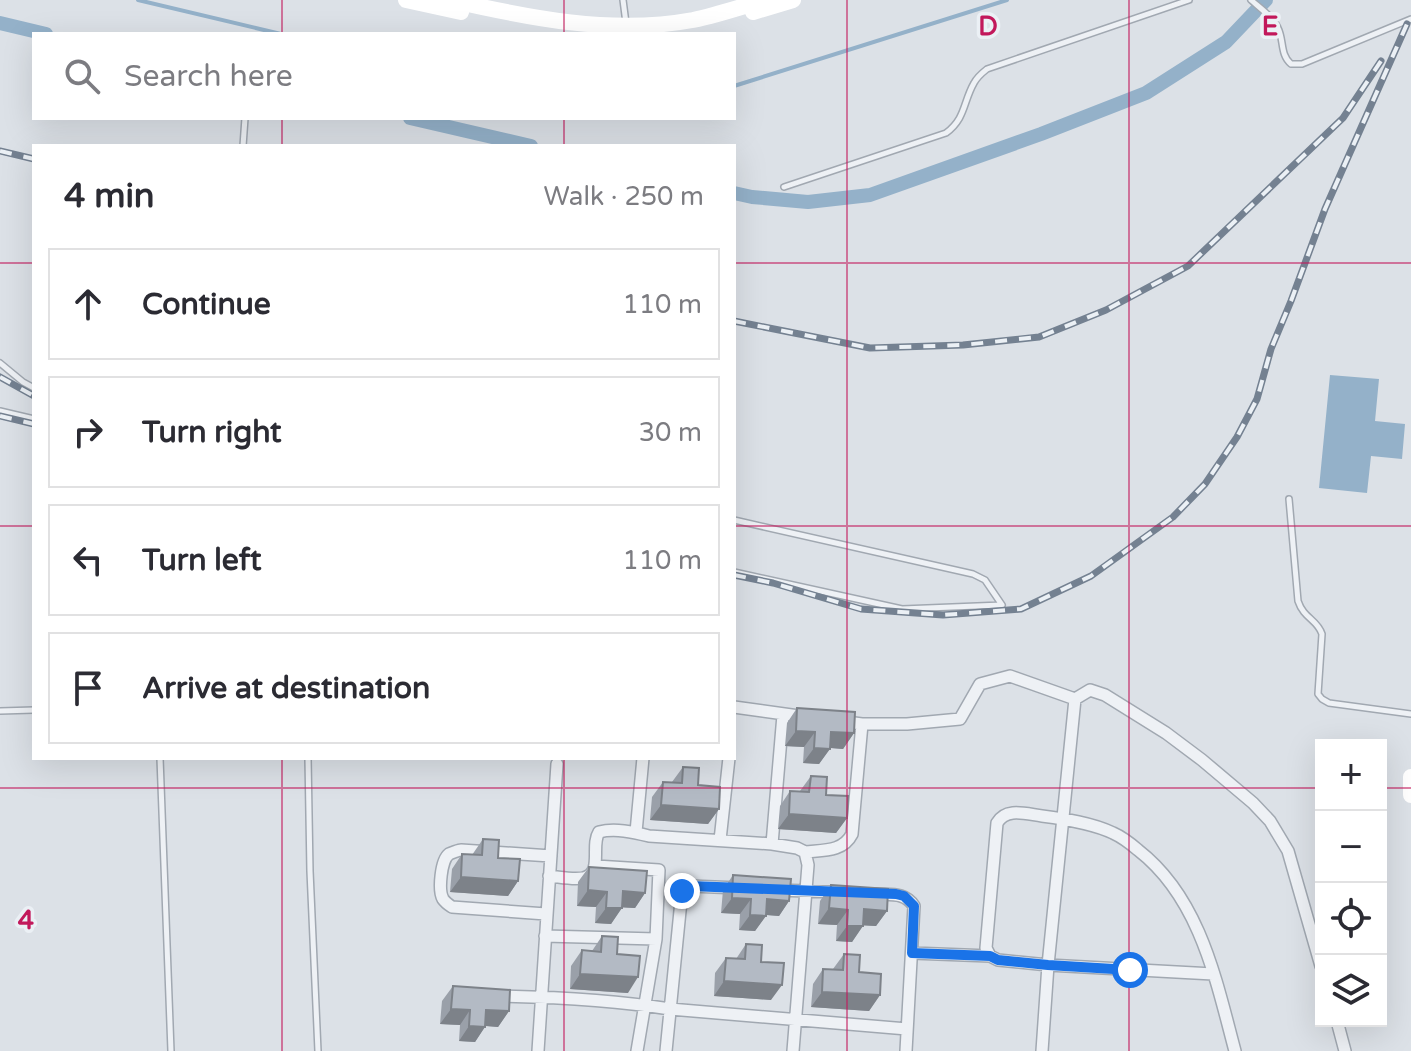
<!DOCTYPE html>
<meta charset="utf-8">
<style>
:root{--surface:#fff;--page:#f2f2f3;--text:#2b2b33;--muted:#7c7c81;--line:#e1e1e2}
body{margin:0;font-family:"Varela Round",sans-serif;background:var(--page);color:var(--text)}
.controls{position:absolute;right:24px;bottom:24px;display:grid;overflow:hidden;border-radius:0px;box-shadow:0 8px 32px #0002}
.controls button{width:72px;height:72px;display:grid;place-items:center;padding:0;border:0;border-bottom:2px solid var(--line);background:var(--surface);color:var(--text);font:40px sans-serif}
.stop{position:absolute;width:24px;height:24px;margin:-18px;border:6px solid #1a73e8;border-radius:50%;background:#fff}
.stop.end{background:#1a73e8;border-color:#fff;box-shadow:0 2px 8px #0008}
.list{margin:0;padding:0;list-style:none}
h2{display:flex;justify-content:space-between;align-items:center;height:104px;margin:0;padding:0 32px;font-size:34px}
h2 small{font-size:26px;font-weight:400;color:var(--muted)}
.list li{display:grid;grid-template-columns:52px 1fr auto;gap:24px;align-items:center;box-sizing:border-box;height:112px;margin:0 16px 16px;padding:0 16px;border:2px solid var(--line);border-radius:0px}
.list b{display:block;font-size:30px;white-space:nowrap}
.list em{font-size:26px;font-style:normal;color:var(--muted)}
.icon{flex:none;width:44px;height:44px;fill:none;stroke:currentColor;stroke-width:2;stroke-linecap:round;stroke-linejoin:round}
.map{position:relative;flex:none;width:1411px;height:1051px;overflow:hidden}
.search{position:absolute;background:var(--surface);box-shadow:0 8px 32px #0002;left:32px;top:32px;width:704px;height:88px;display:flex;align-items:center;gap:20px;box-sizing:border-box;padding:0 28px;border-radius:0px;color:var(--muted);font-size:30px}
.panel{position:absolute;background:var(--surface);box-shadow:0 8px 32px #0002;left:32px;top:144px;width:704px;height:616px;border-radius:0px}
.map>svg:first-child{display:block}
</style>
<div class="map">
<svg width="1411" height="1051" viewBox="0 0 1411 1051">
<rect width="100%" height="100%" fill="#dce1e7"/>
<path fill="#94b1c9" d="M1330,375l49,4 -4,42 30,3 -3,35 -31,-3 -4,37 -48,-5z"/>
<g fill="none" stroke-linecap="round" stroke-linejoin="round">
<path stroke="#94b1c9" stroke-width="4" d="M138,0l143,34
M734,86l273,-86"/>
<path stroke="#94b1c9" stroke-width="14" d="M0,23l46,11
M410,118l121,28
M734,193l18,4 56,5 62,-7 171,-61 105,-41 80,-51 40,-42"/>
<defs>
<path id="service" d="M623,0l3,23
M1251,0c9,8 22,17 27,28 6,12 2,27 13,36h11l109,-45
M243,146l2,-28
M784,187l162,-54c20,-15 17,-31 28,-50 3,-6 8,-10 13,-14l202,-69
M0,363l23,19 11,6
M0,411l34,8
M1289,499l9,102c6,18 19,18 24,33l-4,60 4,5 7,4 82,11
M734,520l239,54 12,6 17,25 -100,4 -168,-37
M0,711l34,-1
M160,758l11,293
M308,758l2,113 8,180"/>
<path id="minor" d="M734,707l72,10
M862,724h45l53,-5 20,-35 30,-8 65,23
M636,832l7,-74
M720,840l9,-82
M772,844l11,-129
M805,852c18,-2 38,0 47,-18l10,-110 -23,-3
M596,866l63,4 -3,69 -19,112
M549,876c11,1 24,4 34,2 21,-5 7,-32 16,-46 16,-4 34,0 50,4l123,8 25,4 8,4 3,13 -15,186
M776,890l63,2
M876,894c15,1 29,-2 38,12l-8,145
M546,914l-94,-7c-3,-2 -7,-5 -9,-8 -5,-9 -2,-39 6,-45 2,-1 10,-4 12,-4l90,6
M545,936l111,3
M912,953l78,3
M1213,974l-165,-9 -50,-5 -8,-4 -4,-8 11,-125c9,-16 29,-9 45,-7 23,3 50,7 71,17 9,4 18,11 25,17 62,48 78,130 97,201
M497,996c58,1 116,4 173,13l237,20
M1337,1021l8,30
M538,1051l19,-287
M666,1051l16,-160 8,-5 49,2
M1042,1051l6,-86 27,-266 15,-9 15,5 61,38 36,27 51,43 17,18 18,30 33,115"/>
</defs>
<use href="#service" stroke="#a1a8b1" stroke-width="8"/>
<use href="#minor" stroke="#a1a8b1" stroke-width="14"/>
<use href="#service" stroke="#eef1f5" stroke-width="5"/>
<use href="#minor" stroke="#eef1f5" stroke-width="11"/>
<path stroke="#fff" stroke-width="16" d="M406,0l55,12
M450,0c79,18 162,35 243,20 24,-5 48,-13 71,-20
M753,12l40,-12
M1411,777v18"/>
<defs>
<path id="rail" d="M0,151l34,8
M734,321l136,27 93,-3 76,-8 67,-27 82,-44 155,-148 38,-57
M0,377l34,19
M0,416l34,8
M734,575l39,8 88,26 82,6 78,-6 70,-33 82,-59 32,-33 32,-47 20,-38 14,-50 20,-48 34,-92 82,-185"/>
</defs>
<use href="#rail" stroke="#748191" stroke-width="7"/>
<use href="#rail" stroke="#ebf0f5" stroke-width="4" stroke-dasharray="12" stroke-linecap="butt"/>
</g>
<path fill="#9aa0a9" d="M797,708l57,25 -11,16 -13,-1 -11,16 -16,-1 1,-16 -19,-1 2,-23z
M683,767l36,42 -11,15 -58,-4 2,-23 11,-15h9z
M811,776l36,42 -11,15 -58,-4 2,-23 10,-15h10z
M483,839l35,42 -10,15 -58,-4 2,-23 10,-15 10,1z
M589,867l56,26 -10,15 -13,-1 -11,17 -16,-1 1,-16 -19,-1 1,-24z
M733,875l56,26 -10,15 -13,-1 -11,16 -16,-1 1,-16 -19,-1 2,-23z
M831,885l56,26 -11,15 -13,-1 -11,17 -16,-1 1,-16 -19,-1 2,-23z
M602,936l15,18 11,39 -58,-4 1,-23 11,-16 10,1z
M746,944l15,18 10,38 -57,-4 1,-23 11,-15 10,1z
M844,954l36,41 -11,16 -58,-4 2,-23 10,-15h10z
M453,986l56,25 -11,16 -13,-1 -10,16 -16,-1 1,-16 -20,-1 2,-23z"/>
<path fill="#7d8289" d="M796,731l19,1 -11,15 -19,-1z
M831,732l23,1 -11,16 -23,-2z
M814,748l16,1 -11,15 -16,-1z
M661,805l58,4 -11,15 -58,-4z
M789,814l58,4 -11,15 -58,-4z
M461,877l57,4 -10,15 -58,-4z
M588,890l19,2 -11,15 -19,-1z
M623,891l22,2 -10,15 -23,-1z
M732,898l19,1 -11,15 -19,-1z
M767,899l22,2 -10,15 -23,-2z
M606,908h16l-11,16 -16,-1z
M829,908l19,2 -11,15 -19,-1z
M864,909l23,2 -11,15 -22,-1z
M750,915l16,1 -11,15 -16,-1z
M847,926h16l-11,16 -16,-1z
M580,974l58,3 -10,16 -58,-4z
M724,981l58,4 -11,15 -57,-4z
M822,992l58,3 -11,16 -58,-4z
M451,1009l19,1 -10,15 -20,-1z
M486,1010l23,1 -11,16 -22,-2z
M469,1026l16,1 -10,15 -16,-1z"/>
<path fill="#b3bac4" stroke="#7d8289" stroke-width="2" d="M797,708l58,4 -1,21 -23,-1 -1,17 -16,-1 1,-16 -19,-1z
M683,767l16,1 -1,17 22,2 -1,22 -58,-4 2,-23 19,1z
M811,776l16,1 -1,18 22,1 -1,22 -58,-4 1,-23 19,1z
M483,839l16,1 -1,18 22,1 -2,22 -57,-4 1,-23 20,1z
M589,867l58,4 -2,22 -22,-2 -1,17h-16l1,-16 -19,-2z
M733,875l58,4 -2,22 -22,-2 -1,17 -16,-1 1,-16 -19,-1z
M831,885l57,4 -1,22 -23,-2 -1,17h-16l1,-16 -19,-2z
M602,936l16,1 -1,17 23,2 -2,21 -58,-3 2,-24 19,2z
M746,944l16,1 -1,17 23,1 -2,22 -58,-4 2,-23 19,1z
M844,954l16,1 -1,17 22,2 -1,21 -58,-3 1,-23 20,1z
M453,986l57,4 -1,21 -23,-1 -1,17 -16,-1 1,-16 -19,-1z"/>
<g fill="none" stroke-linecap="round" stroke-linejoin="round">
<path stroke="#1a73e8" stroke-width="10" d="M682,891l8,-5 206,8 8,2 10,10 -2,47 78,3 8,4 50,5 82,5"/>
</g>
<path fill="none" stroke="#c2185b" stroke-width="2" stroke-opacity="0.55" d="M282,0v34M564,0v34M847,0v1051M1129,0v1051M282,118v28M564,118v28M0,263h34M734,263h677M0,526h34M734,526h677M282,758v293M564,758v293M0,788h1321M1381,788h30"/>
<g font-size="26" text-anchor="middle" font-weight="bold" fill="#c2185b" stroke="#ebf0f5" stroke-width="7" stroke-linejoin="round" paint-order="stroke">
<text x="988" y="35">D</text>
<text x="1270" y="35">E</text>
<text x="26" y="929">4</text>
</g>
</svg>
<div class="controls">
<button>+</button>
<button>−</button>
<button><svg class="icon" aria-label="locate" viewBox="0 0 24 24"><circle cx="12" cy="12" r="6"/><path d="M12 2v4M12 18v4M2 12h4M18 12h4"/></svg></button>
<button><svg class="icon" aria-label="layers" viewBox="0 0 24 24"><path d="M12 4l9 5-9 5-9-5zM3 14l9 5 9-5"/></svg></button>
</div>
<div class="stop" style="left:1130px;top:970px"></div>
<div class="stop end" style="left:682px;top:891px"></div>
<div class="search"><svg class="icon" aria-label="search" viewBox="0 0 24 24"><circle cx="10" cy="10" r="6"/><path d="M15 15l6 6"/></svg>Search here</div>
<section class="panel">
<h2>4 min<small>Walk · 250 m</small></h2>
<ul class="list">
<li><svg class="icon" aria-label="ahead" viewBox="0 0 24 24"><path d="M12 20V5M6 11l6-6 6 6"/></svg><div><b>Continue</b></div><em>110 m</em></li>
<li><svg class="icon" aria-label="right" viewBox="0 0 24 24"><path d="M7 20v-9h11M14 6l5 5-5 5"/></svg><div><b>Turn right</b></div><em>30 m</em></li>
<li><svg class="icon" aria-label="left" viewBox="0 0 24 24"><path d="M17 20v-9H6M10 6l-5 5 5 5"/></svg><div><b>Turn left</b></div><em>110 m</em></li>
<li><svg class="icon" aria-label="arrive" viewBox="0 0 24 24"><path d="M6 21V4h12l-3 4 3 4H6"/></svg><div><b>Arrive at destination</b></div></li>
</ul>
</section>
</div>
